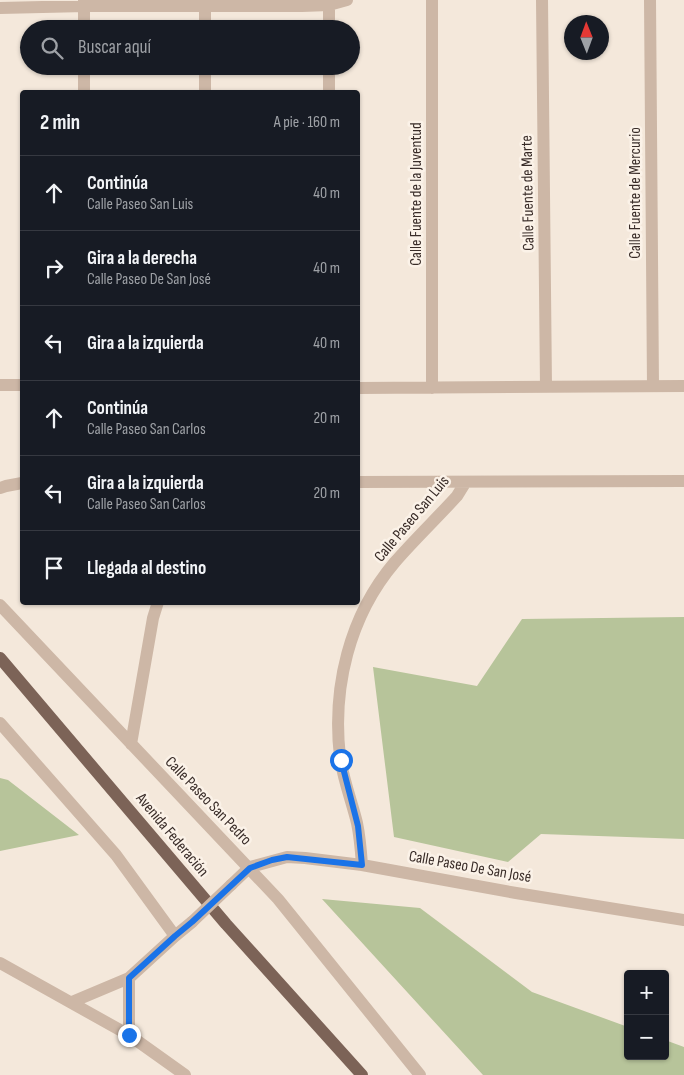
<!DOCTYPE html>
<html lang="es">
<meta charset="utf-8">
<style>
:root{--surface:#171b24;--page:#242831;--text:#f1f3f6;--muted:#9ea1a6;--line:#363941}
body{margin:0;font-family:"Sofia Sans Condensed",sans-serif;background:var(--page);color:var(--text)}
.controls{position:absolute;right:15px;bottom:15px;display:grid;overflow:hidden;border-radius:5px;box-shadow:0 1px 4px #0004}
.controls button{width:45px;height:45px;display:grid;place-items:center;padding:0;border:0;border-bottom:1px solid var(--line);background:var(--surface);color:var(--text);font:25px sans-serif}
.compass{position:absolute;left:564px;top:15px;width:45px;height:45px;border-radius:50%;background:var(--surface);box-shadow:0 1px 4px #0004;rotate:359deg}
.stop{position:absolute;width:15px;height:15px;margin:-11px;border:4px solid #1a73e8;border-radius:50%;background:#fff}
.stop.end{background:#1a73e8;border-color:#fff;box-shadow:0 1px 5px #0008}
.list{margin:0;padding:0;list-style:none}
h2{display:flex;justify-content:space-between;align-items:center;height:65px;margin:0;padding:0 20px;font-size:21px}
h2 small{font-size:16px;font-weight:400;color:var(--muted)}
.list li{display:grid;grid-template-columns:32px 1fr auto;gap:15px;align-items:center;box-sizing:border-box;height:75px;padding:0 20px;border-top:1px solid var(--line)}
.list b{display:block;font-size:19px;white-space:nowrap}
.list p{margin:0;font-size:16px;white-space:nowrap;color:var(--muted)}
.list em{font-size:16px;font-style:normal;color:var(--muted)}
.icon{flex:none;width:28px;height:28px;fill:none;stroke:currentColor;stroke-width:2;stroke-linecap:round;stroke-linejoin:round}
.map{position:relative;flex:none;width:684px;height:1075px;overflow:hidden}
.search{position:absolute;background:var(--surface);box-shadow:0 1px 4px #0004;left:20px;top:20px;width:340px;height:55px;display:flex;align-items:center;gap:12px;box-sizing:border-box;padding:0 18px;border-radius:28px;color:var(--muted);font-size:19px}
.panel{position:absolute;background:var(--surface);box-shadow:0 1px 4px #0004;left:20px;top:90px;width:340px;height:515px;border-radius:5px}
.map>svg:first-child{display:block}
</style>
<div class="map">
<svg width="684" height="1075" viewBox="0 0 684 1075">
<rect width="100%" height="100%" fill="#f4e8db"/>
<path fill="#b7c49a" d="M684,617v222l-143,-5 -33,28 -114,-25 -21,-170 104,19 45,-67z
M0,778l8,2 71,55 -79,16z
M322,899l98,9 112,84 96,35v29h37v-16l19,7v28h-201z"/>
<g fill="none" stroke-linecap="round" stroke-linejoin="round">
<path stroke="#cdb7a6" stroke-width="12" d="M205,0v29
M432,0v388
M542,0l4,386
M650,0l3,386
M0,8l85,-2h217l27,-1 18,-5
M84,29v-29
M329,29v-24
M205,66v26
M84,92v-26
M329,92v-26
M0,385h22
M358,388l326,-2
M358,482l326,-1
M0,488l6,-2 16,-3
M0,605l278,294 142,176
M0,723l116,132 59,81
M131,744l22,-126 5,-16
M362,865c-1,-14 -2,-28 -5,-42 -5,-21 -14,-44 -17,-66 -8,-69 9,-141 55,-195 20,-23 42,-44 62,-66l8,-13
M231,885l19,-18 37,-10 18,1 57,7 154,28 168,27
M0,963l129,72 56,40
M129,978v57
M72,1002l57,-24 46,-42 17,-14"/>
<path stroke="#7c6357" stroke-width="12" d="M0,658l226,266 136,151"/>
<path stroke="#cdb7a6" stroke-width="12" d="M192,922l39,-37"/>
</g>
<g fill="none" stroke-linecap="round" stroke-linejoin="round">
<path stroke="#1a73e8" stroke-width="6" d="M129,1035v-57l46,-42 17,-14 58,-54 22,-8 15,-3 75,8 -4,-39 -17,-66"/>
</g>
<g text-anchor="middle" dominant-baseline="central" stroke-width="5" stroke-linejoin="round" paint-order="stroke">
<g font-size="16" fill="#392c28" stroke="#fbf2e8">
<text transform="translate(528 193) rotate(-91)">Calle Fuente de Marte</text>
<text transform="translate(635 193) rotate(-90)">Calle Fuente de Mercurio</text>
<text transform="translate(416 194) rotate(-90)">Calle Fuente de la Juventud</text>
<text transform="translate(412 519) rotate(-50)">Calle Paseo San Luis</text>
<text transform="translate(208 801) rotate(46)">Calle Paseo San Pedro</text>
<text transform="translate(172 835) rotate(50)">Avenida Federación</text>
<text transform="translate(470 867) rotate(10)">Calle Paseo De San José</text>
</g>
</g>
</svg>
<div class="controls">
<button>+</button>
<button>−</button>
</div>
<svg class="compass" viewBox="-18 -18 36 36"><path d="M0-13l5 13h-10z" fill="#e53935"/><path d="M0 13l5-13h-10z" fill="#9ea1a6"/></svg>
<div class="stop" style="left:341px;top:760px"></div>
<div class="stop end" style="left:129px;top:1035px"></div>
<div class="search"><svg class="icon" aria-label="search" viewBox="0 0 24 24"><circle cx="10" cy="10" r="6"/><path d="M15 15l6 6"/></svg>Buscar aquí</div>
<section class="panel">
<h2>2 min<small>A pie · 160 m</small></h2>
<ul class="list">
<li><svg class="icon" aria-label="ahead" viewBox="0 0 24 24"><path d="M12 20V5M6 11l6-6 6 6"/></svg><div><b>Continúa</b><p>Calle Paseo San Luis</p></div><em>40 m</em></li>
<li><svg class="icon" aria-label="right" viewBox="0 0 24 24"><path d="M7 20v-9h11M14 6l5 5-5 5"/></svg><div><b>Gira a la derecha</b><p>Calle Paseo De San José</p></div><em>40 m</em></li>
<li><svg class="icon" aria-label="left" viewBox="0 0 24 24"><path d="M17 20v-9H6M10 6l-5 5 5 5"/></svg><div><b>Gira a la izquierda</b></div><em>40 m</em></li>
<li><svg class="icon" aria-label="ahead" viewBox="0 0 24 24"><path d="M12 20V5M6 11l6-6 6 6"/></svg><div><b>Continúa</b><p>Calle Paseo San Carlos</p></div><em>20 m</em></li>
<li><svg class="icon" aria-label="left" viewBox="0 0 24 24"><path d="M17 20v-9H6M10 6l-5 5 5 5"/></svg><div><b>Gira a la izquierda</b><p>Calle Paseo San Carlos</p></div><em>20 m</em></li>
<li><svg class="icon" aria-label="arrive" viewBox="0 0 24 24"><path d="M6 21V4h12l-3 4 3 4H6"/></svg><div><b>Llegada al destino</b></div></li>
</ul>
</section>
</div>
